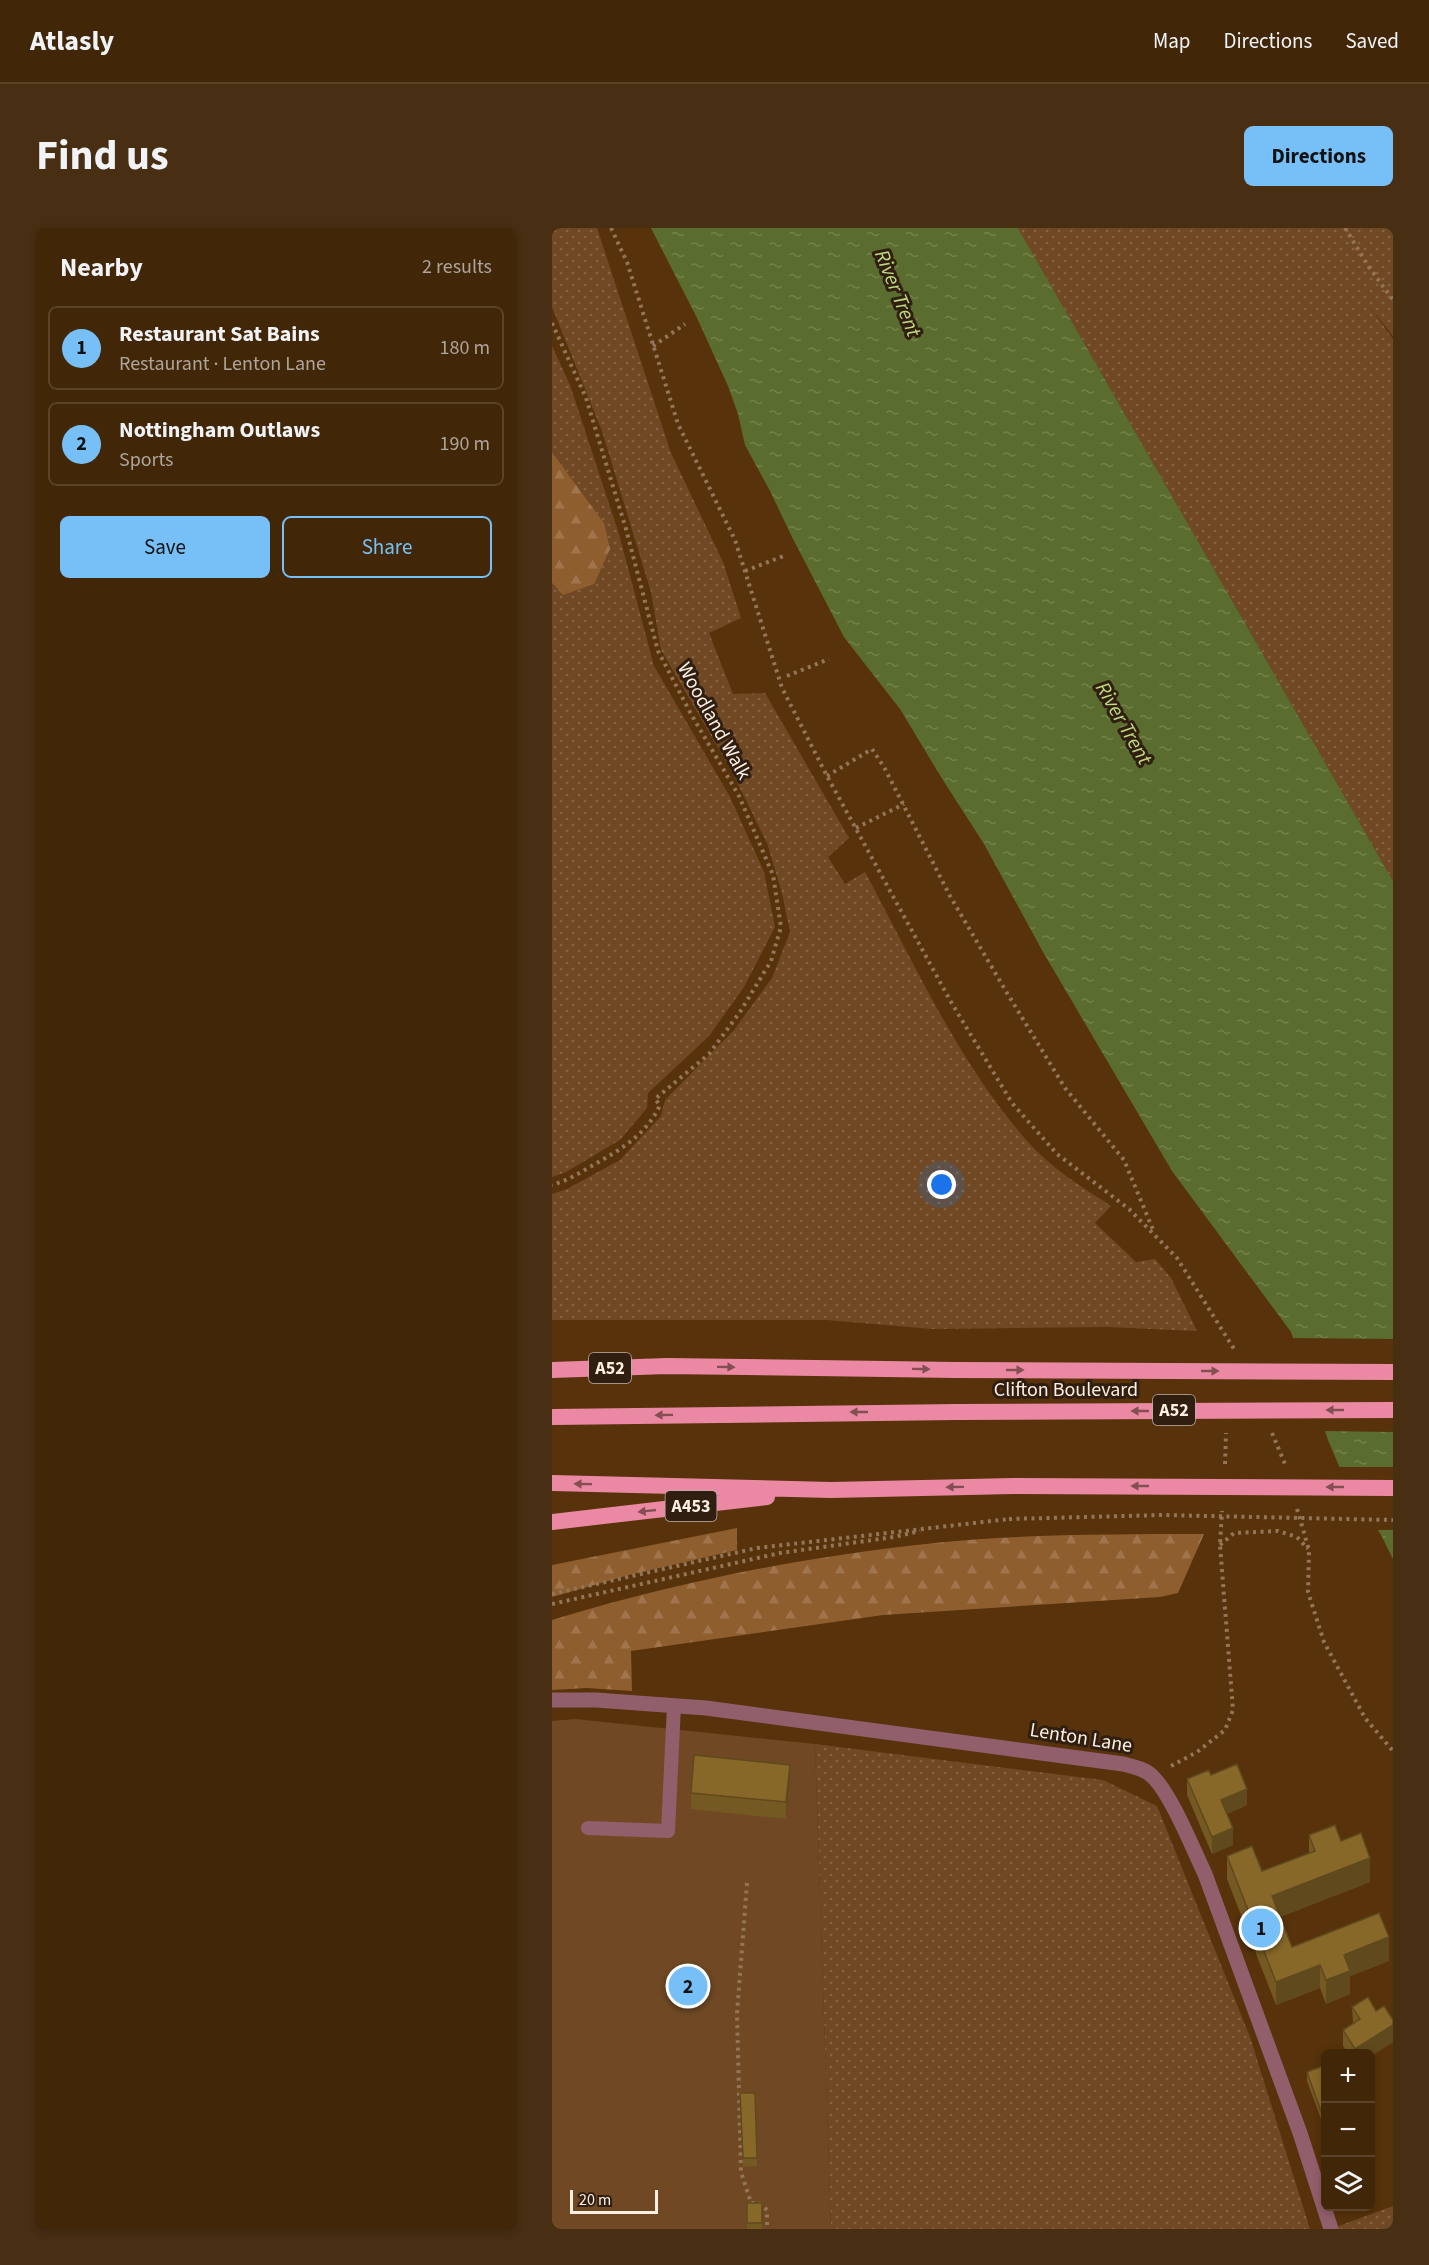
<!DOCTYPE html>
<meta charset="utf-8">
<style>
:root{--surface:#412608;--page:#482e12;--text:#f1f3f6;--muted:#aea59c;--line:#5a4329;--accent:#76c0f7}
body{margin:0;font-family:"Source Sans 3",sans-serif;background:var(--page);color:var(--text)}
.controls{position:absolute;right:18px;bottom:18px;display:grid;overflow:hidden;border-radius:9px;box-shadow:0 3px 9px #0003}
.controls button{width:54px;height:54px;display:grid;place-items:center;padding:0;border:0;border-bottom:2px solid var(--line);background:var(--surface);color:var(--text);font:30px sans-serif}
.scale{position:absolute;left:18px;bottom:15px;width:88px;box-sizing:border-box;padding-left:6px;border:3px solid #fdefe3;border-top:0;font-size:16px;line-height:21px;white-space:nowrap;color:#fdefe3;-webkit-text-stroke:4px #301f10;paint-order:stroke}
.you{position:absolute;left:390px;top:957px;width:21px;height:21px;margin:-15px;border:4px solid #fff;border-radius:50%;background:#1a73e8;box-shadow:0 0 0 9px #1a73e833}
.badge{display:grid;place-items:center;width:39px;height:39px;border-radius:50%;background:var(--accent);color:#111;font-size:20px;font-weight:700}
.pin{position:absolute;translate:-50% -50%;border:3px solid #fff;box-shadow:0 2px 6px #0006}
.list{margin:0;padding:0;list-style:none}
h2{display:flex;justify-content:space-between;align-items:center;height:78px;margin:0;padding:0 24px;font-size:26px}
h2 small{font-size:20px;font-weight:400;color:var(--muted)}
.list li{display:grid;grid-template-columns:39px 1fr auto;gap:18px;align-items:center;box-sizing:border-box;height:84px;margin:0 12px 12px;padding:0 12px;border:2px solid var(--line);border-radius:9px}
.list b{display:block;font-size:22px;white-space:nowrap}
.list p{margin:0;font-size:20px;white-space:nowrap;color:var(--muted)}
.list em{font-size:20px;font-style:normal;color:var(--muted)}
.actions{display:flex;gap:12px;padding:18px 24px}
.actions a{flex:1;padding:14px 0;border:2px solid var(--accent);border-radius:9px;text-align:center;font-size:21px;color:var(--accent)}
.actions .main{background:var(--accent);color:#111}
.icon{flex:none;width:33px;height:33px;fill:none;stroke:currentColor;stroke-width:2;stroke-linecap:round;stroke-linejoin:round}
.map{position:relative;flex:none;width:841px;height:2001px;overflow:hidden;border-radius:9px}
header{display:flex;align-items:center;gap:36px;box-sizing:border-box;height:84px;padding:0 30px;background:var(--surface);border-bottom:2px solid var(--line)}
header strong{font-size:28px}
nav{display:flex;gap:33px;margin-inline-start:auto;font-size:21px}
.intro{display:flex;align-items:center;justify-content:space-between;box-sizing:border-box;height:144px;padding:0 36px}
h1{margin:0;font-size:42px}
.button{padding:15px 27px;border-radius:9px;background:var(--accent);color:#111;font-size:21px;font-weight:700}
main{display:flex;gap:36px;padding:0 36px}
aside{flex:1;background:var(--surface);border-radius:9px;box-shadow:0 3px 9px #0003}
.map>svg:first-child{display:block}
</style>
<header>
<strong>Atlasly</strong>
<nav><a>Map</a><a>Directions</a><a>Saved</a></nav>
</header>
<div class="intro"><h1>Find us</h1><a class="button">Directions</a></div>
<main>
<aside>
<h2>Nearby<small>2 results</small></h2>
<ul class="list">
<li><span class="badge">1</span><div><b>Restaurant Sat Bains</b><p>Restaurant · Lenton Lane</p></div><em>180 m</em></li>
<li><span class="badge">2</span><div><b>Nottingham Outlaws</b><p>Sports</p></div><em>190 m</em></li>
</ul>
<div class="actions"><a class="main">Save</a><a>Share</a></div>
</aside>
<div class="map">
<svg width="841" height="2001" viewBox="0 0 841 2001">
<defs>
<pattern id="grass-dots" width="8" height="8" patternUnits="userSpaceOnUse" patternTransform="scale(1.5)"><rect width="8" height="8" fill="#704924"/><path d="M2 2h.1M6 6h.1" fill="none" stroke="#856444" stroke-width="1.8" stroke-linecap="round"/></pattern>
<pattern id="forest-firs" width="22" height="20" patternUnits="userSpaceOnUse" patternTransform="scale(1.5)"><rect width="22" height="20" fill="#8f5e2f"/><path d="M5 1l3.5 6h-7zM16 11l3.5 6h-7z" fill="#a0754d"/></pattern>
<pattern id="water-ripples" width="26" height="14" patternUnits="userSpaceOnUse" patternTransform="scale(1.5)"><rect width="26" height="14" fill="#5b6d2e"/><path d="M2 4q2-2 4 0t4 0M15 11q2-2 4 0t4 0" fill="none" stroke="#73824c"/></pattern>
</defs>
<rect width="100%" height="100%" fill="#57320b"/>
<path fill="url(#grass-dots)" d="M0,0h45l74,225 52,109 18,56 -32,15 24,61 32,-1 84,145 -21,19 17,27 20,-12c49,91 94,192 163,270 23,26 54,45 83,64l-16,17 41,39 19,-3 16,19 26,53 -89,-4 -176,2 -105,-9h-275v-126l15,-5 53,-29 41,-44 4,-16 69,-70 38,-52 18,-46 -8,-39 -15,-50 -36,-73 -70,-120 -10,-58 -49,-161 -50,-124z
M466,0h375v108l-23,-29 23,32v542z
M0,118l18,39 49,149 35,132 76,131 34,75 11,55 -31,60 -35,49 -61,57 -1,15 -27,32 -54,32 -14,5v-594l11,12 41,-72 -52,-71z
M263,1516l288,36 54,26 93,231 60,192h-479z
M841,1978v23h-56l-1,-2z"/>
<path fill="url(#forest-firs)" d="M0,224l52,71 6,26 -16,35 -31,11 -11,-12z
M185,1300v22l-108,25 -77,22v-32z
M652,1306l-26,59 -18,4 -277,18 -252,36 1,40 -45,-3 -35,2v-70c134,-41 275,-68 416,-80 78,-6 157,-6 236,-6z"/>
<path fill="#704924" d="M23,1491l240,25 16,485h-279v-508z"/>
<path fill="url(#water-ripples)" d="M99,0h367l375,653v678l-12,-24 -39,-62 -14,-33 -37,-108 -119,-161 -129,-219 -59,-108 -43,-67 -41,-68 -56,-72 -52,-100 -22,-46 -25,-46 -7,-31 -10,-28 -31,-68z"/>
<path fill="#57320b" d="M738,1110l103,1v93l-71,-1z
M784,1239h57v63h-19z"/>
<g fill="none" stroke-linecap="round" stroke-linejoin="round">
<path stroke="#937659" stroke-width="4" stroke-dasharray="3 4.5" stroke-linecap="butt" d="M59,0l16,34 51,162 57,116 47,148 45,88 124,226 61,101 45,51 72,55 48,49 57,91
M793,0l24,39 24,33
M0,95l34,75 40,131 32,122 33,63 48,82 34,79 8,52 -10,34 -31,51 -31,42 -54,45 5,6c-14,31 -42,46 -70,62 -12,7 -24,14 -38,18
M101,118l32,-22
M193,343l41,-16
M235,448l42,-17
M275,548l45,-27 12,18 66,129 57,97 58,95 59,72 30,72
M304,600l48,-24
M720,1205l13,31
M673,1236l1,-31
M745,1281l12,41 -1,42 16,50 41,76 28,33
M668,1317l14,-12 44,-2 19,6 11,12
M0,1366l205,-46 252,-29
M0,1376l228,-51 114,-16 26,-6
M619,1538l26,-14 28,-22 8,-20 -13,-165 2,-34
M195,1655l-10,130 4,159 10,31 10,1 6,6v19"/>
<path stroke="#915f6c" stroke-width="14" d="M36,1600l80,3 6,-125"/>
<path stroke="#915f6c" stroke-width="15" d="M0,1472h44l110,8 417,56c11,3 23,5 30,13 19,19 40,72 52,97l95,259 31,96"/>
<path stroke="#eb89a4" stroke-width="16" d="M0,1142l115,-4 289,4
M0,1189l404,-5
M0,1255l279,7 183,-4
M0,1294l215,-25"/>
<path stroke="#937659" stroke-width="4" stroke-dasharray="3 4.5" stroke-linecap="butt" d="M457,1291l154,-4 230,5"/>
<path stroke="#eb89a4" stroke-width="16" d="M404,1142l437,2
M404,1184l437,-2
M462,1258l379,2"/>
</g>
<path fill="#755923" d="M659,1547l36,30 -20,9 6,31 -21,9 -25,-59v-16z
M238,1553l-4,38 -95,-10v-16z
M757,1607l32,6 29,41 -90,35 12,30 97,14 -39,15v18l-24,10 -6,-16 -44,17 -49,-126v-23l35,15 47,-18z
M800,1779l24,4 17,9v22l-22,14v-2h-23l-5,-8v-16l10,-7z
M774,1837v52l-5,2 -14,-38v-9z
M203,1865l2,73 -14,1 -3,-65z
M195,1975h15v26h-15z"/>
<path fill="#5f491d" d="M238,1537v16l-4,38v-17z
M695,1561v16l-26,11v-16z
M681,1600v17l-21,9v-17z
M818,1630v24l-98,38v-24z
M837,1709v24l-39,15v18l-24,10v-24l18,-25z
M768,1737v23l-44,17v-23z
M841,1797v17l-22,14v-2h-16v-5z
M774,1881v8l-5,2v-8z"/>
<path fill="#886829" stroke="#5f491d" stroke-width="1.5" d="M142,1527l96,10 -4,37 -95,-9z
M685,1536l10,25 -26,11 12,28 -21,9 -25,-58 22,-9 2,5z
M783,1597l6,16 20,-8 9,25 -98,38 20,51 87,-34 10,24 -45,18 6,16 -24,9 -6,-15 -44,17 -49,-126 25,-10 10,25 53,-20 -6,-16z
M816,1769l8,14 8,-5 9,14v5l-38,24 -12,-19 17,-11 -8,-12z
M774,1837v44l-5,2 -14,-39z
M188,1865h15l2,65h-14z
M195,1975h15v20h-15z"/>
<defs><path id="oneway-solid" d="M-6-.8H1V-3.2L6.5 0L1 3.2V.8H-6Z" transform="scale(1.5)"/></defs>
<g fill="#844f53">
<use href="#oneway-solid" transform="translate(174 1139) rotate(1)"/>
<use href="#oneway-solid" transform="translate(369 1141) rotate(1)"/>
<use href="#oneway-solid" transform="translate(463 1142)"/>
<use href="#oneway-solid" transform="translate(658 1143)"/>
<use href="#oneway-solid" transform="translate(783 1182) rotate(-180)"/>
<use href="#oneway-solid" transform="translate(588 1183) rotate(180)"/>
<use href="#oneway-solid" transform="translate(307 1184) rotate(180)"/>
<use href="#oneway-solid" transform="translate(112 1187) rotate(179)"/>
<use href="#oneway-solid" transform="translate(31 1256) rotate(-179)"/>
<use href="#oneway-solid" transform="translate(588 1258) rotate(-180)"/>
<use href="#oneway-solid" transform="translate(403 1259) rotate(179)"/>
<use href="#oneway-solid" transform="translate(783 1259) rotate(-180)"/>
<use href="#oneway-solid" transform="translate(95 1283) rotate(174)"/>
</g>
<g text-anchor="middle" dominant-baseline="central" stroke-width="6" stroke-linejoin="round" paint-order="stroke">
<g fill="#301f10" stroke="#c0b1a4" stroke-width="1.5">
<rect x="37" y="1125" width="42" height="30" rx="4.5"/>
<rect x="601" y="1167" width="42" height="30" rx="4.5"/>
<rect x="113.5" y="1263" width="51" height="30" rx="4.5"/>
</g>
<g font-size="18" font-weight="bold" fill="#fdefe3">
<text x="58" y="1140">A52</text>
<text x="622" y="1182">A52</text>
<text x="139" y="1278">A453</text>
</g>
<g font-size="20" fill="#fdefe3" stroke="#301f10">
<text transform="translate(162 493) rotate(61)">Woodland Walk</text>
<text x="514" y="1162">Clifton Boulevard</text>
<text transform="translate(529 1510) rotate(9)">Lenton Lane</text>
</g>
<g font-size="21" font-style="italic" fill="#bfda7f" stroke="#301f10">
<text transform="translate(346 65) rotate(68)">River Trent</text>
<text transform="translate(572 495) rotate(60)">River Trent</text>
</g>
</g>
</svg>
<div class="controls">
<button>+</button>
<button>−</button>
<button><svg class="icon" aria-label="layers" viewBox="0 0 24 24"><path d="M12 4l9 5-9 5-9-5zM3 14l9 5 9-5"/></svg></button>
</div>
<div class="scale">20 m</div>
<div class="you"></div>
<div class="pin badge" style="left:709px;top:1700px">1</div>
<div class="pin badge" style="left:136px;top:1758px">2</div>
</div>
</main>
